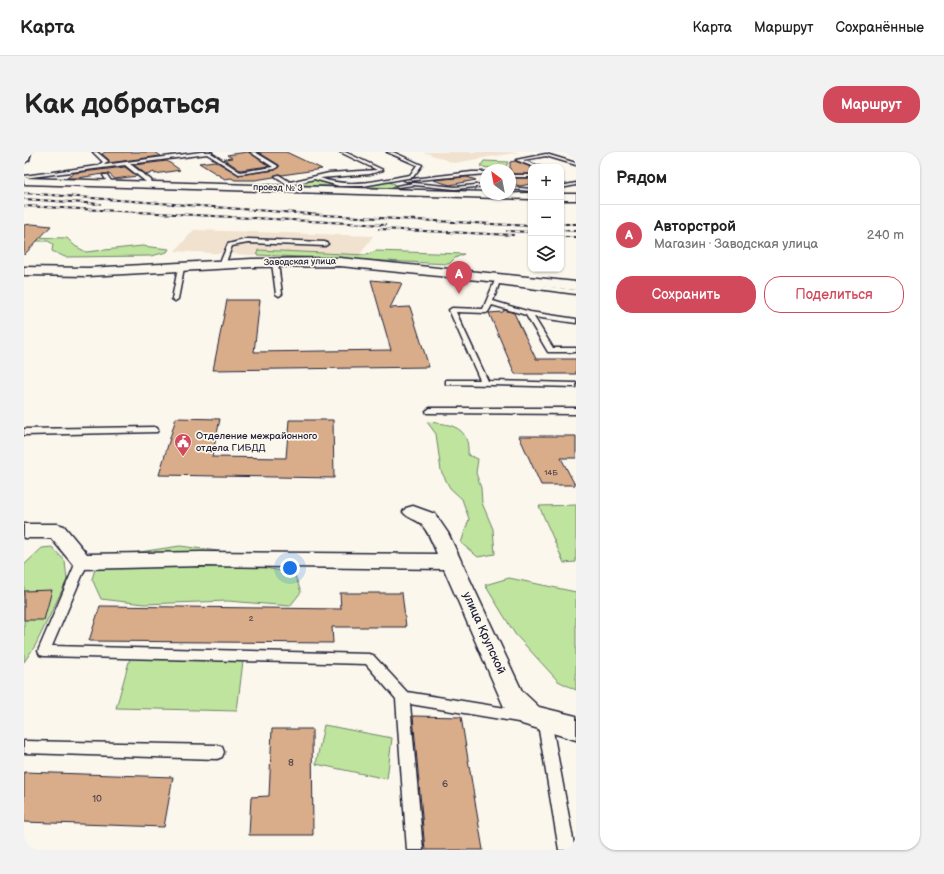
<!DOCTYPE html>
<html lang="ru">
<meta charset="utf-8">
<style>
:root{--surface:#fff;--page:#f2f2f2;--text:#222;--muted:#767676;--line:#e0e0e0;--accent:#d1495b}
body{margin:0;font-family:"Balsamiq Sans",sans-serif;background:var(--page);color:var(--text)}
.controls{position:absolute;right:12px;top:12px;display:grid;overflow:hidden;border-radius:8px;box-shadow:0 1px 3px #0004}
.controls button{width:36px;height:36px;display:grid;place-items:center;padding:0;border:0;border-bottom:1px solid var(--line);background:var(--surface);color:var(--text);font:20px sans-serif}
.compass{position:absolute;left:456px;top:12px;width:36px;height:36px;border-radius:50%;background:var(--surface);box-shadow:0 1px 3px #0004;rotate:328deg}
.you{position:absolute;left:266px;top:416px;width:14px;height:14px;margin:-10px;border:3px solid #fff;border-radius:50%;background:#1a73e8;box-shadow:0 0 0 6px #1a73e833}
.badge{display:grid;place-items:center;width:26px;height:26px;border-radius:50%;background:var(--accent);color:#fff;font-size:13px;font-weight:700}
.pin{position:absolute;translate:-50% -33px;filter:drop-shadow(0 1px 2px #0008)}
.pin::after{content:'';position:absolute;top:21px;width:14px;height:12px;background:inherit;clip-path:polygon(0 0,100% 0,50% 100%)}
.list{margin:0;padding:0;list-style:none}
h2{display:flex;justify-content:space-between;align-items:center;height:52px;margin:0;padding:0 16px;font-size:17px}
h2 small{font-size:13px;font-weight:400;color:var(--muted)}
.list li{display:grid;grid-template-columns:26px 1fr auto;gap:12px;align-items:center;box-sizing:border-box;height:60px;padding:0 16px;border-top:1px solid var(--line)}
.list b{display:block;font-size:15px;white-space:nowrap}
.list p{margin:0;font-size:13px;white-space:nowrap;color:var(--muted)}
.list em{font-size:13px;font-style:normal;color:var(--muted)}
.actions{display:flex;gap:8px;padding:12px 16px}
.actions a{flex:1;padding:9px 0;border:1px solid var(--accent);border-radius:16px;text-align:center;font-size:14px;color:var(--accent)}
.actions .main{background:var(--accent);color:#fff}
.icon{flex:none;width:22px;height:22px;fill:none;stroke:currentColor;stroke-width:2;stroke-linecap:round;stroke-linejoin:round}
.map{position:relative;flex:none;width:552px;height:698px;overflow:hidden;border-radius:16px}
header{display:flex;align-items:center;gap:24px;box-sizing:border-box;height:56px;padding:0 20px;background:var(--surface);border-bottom:1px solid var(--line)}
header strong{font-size:19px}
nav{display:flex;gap:22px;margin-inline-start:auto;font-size:14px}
.intro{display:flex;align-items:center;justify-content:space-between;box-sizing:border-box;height:96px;padding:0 24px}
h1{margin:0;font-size:28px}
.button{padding:10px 18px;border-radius:16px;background:var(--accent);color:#fff;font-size:14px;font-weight:700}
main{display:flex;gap:24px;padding:0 24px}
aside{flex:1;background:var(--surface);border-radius:16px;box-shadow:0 1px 3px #0004}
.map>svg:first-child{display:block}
</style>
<header>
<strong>Карта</strong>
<nav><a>Карта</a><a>Маршрут</a><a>Сохранённые</a></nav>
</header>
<div class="intro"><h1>Как добраться</h1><a class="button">Маршрут</a></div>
<main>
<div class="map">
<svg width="552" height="698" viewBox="0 0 552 698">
<rect width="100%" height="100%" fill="#fbf7ec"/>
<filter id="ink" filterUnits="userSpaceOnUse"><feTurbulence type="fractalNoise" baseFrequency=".025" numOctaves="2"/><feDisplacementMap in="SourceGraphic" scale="8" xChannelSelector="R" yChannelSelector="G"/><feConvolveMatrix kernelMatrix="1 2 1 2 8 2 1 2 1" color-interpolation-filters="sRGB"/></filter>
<g filter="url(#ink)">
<path fill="#f1e1cf" d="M400,0h96l-66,11z
M170,78l179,6 -15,21 -107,-2 -76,-4z"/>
<path fill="#bfe49e" stroke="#70836c" d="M460,9l24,1 -3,7 -25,-2z
M292,26l27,5 41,-2 11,3 -1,1 3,3 -102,-3 -2,-3z
M0,85l43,1 8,8 11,6 56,-6 27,3 -2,3 -16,4 -86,1 -13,-6 1,-7 -5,-3h-24z
M234,98l108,5 10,-4 88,3 -9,4 -6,6 -192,-9z
M403,270c24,2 43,4 41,33l10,4 -2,14 5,15 1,15 11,26 2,25 -17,3 -17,-14 8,-24 -7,-20 -12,-11 -9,-17 -5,-37z
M552,353v57l-12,1 -25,-57z
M156,394l46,6 44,17 24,4 7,19 -11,14 -62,-5 -84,3 -43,-5 -9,-20 4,-13 23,-11z
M28,395l13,14 2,19 -32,66 -11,16v-97l18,-17z
M485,426l67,14v98l-18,-9 -43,-47 -30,-49z
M106,506l113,3 -6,50 -121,-3z
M300,573l68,13 -5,41 -71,-15z"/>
<path fill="#d9ad8a" stroke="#22223b" d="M81,0h50l6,4 -53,7 1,-3 -7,-6z
M223,0h2l20,14 -29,4 -16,-11 8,-1 -5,-3z
M234,0h28l36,17 -40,6 -3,-1 -5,3 -19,3h-20l-4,-2 -6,1 -26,-16 16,-2 24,14 36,-5 4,-3v-2z
M143,9l13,9 -25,4 -1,-2 -7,3 -13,-10z
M491,9l16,6v7h-21v-12z
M101,15l12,9 -22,3 -6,-5h-6l-25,4h-11l7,-5z
M443,25l9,3 -26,5 -17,-5z
M486,26h21v6l-11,2 -10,-3z
M8,72l19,2 -27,29v-30z
M347,128l31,3 -12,25 20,-1 19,60 -216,3 14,-70h33l-6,52 137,-2z
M480,158l10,3 22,46h40v15h-61l-26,-61 14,-1z
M152,266l44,1 -8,38 74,1 3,-38h44l1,58 -175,-3z
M495,284h57v22h-15l14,27h-34z
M28,438l-8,30h-20v-29z
M316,441h62l4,34h-74l1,16 -244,-2 11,-35 241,3z
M389,564l48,1 22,133h-58z
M248,577h40l1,106h-64l2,-38 18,-1z
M0,620l149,5 -9,50 -140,-5z"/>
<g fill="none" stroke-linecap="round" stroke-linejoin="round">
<defs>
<path id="lane" d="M3,0h4l-2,8 -5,3z
M69,0h4l11,9 -4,4 97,-13h11l-1,1 29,19 33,-5 -23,-15h5l23,14 -3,3 -36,5 -32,-20 -77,10 21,16 2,5 -2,1 -26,-21 -101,13v-2l73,-10 6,-4z
M316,0h5l38,18 -13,4 -50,4c29,11 60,2 90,-3l7,-10 -30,-13h6l29,13 -9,12 -50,9h-24l-25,-7 -23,6 -3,4 -2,-1 1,-4 -12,-8 4,-1 11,7 39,-9 48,-3z
M522,2l30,9v2l-30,-9 -23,4 17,7h-6l-18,-7z
M448,20h14v2l-80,7 -2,-1z
M79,23h4l4,6 -16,4v-2l11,-3z
M486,23h21v2h-21z
M390,31l41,4 31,-3v2l-31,3 -41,-4 -16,2 -2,-1z
M552,31v2l-15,3v-2z
M486,35l21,2v2l-21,-2z
M224,87l77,3 3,2 -3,2 -77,-3 -16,3 -7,19 -5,1 -1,-1 9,-21z
M251,109l3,2 4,31 -3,2 -3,-2 -4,-31z
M157,114l3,2 -6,31 -3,2 -3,-2 6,-31z
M472,126h4l1,3 75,9v4l-77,-10 -6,17 37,11 46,7v4l-42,-6 19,31h23v4h-28l-22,-37 -34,-10 -4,7 -2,1 -30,-1 32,69 88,2v4l-130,-3v-4h34l-31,-70 3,-2 31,1z
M406,256h146v6l-149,-1 -1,-2z
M130,275l3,1 1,2 -1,2 -133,3v-6z
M58,406l4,1 2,3 -36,84 317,8 4,1 34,37 117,19 5,2 2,4 -2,4 -5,2 -114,-19 13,146h-16l-11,-151 -30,-35 -322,-8 -4,-1 -2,-4 38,-89 2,-3z
M518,561l7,3 2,4 24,130h-16l-21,-126 -3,-5 2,-4z
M0,589l193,4 5,2 2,5 -2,5 -5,2 -193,-6z"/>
<path id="street" d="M0,26l462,14v2l45,-1v6l-507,-15z
M537,42h15v6h-15z
M389,354l22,8 13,19 74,158 17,16 37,9v24l-54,-16 -18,-17 -60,-138 -243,-3 -119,3 -7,-2 -24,-29h-27v-14h33l7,2 23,28 114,-2 236,2c-4,-10 -8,-21 -15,-29 -5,-6 -14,-6 -19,-13l3,-4z"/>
<path id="secondary" d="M316,106l236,24v8l-236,-24 -88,1 -164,9 -64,-1v-8l64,1 164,-9z"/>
</defs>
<use href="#lane" stroke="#22223b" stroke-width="3"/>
<use href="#street" stroke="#22223b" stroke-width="3"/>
<use href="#secondary" stroke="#22223b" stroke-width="3"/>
<use href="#lane" fill="#fbf7ec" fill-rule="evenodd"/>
<use href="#street" fill="#fbf7ec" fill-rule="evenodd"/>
<use href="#secondary" fill="#fbf7ec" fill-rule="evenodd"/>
<defs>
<path id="rail" d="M0,41l299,22 208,11
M0,47l76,5
M0,54l361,19
M537,72h15
M355,77l134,6
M537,78l15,1
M483,79l24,1
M537,85h15"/>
</defs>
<use href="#rail" stroke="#22223b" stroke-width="2"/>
<use href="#rail" stroke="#fbf7ec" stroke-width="1.5" stroke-dasharray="4" stroke-linecap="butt"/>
</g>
</g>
<defs>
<symbol id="civic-pin" viewBox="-11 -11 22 30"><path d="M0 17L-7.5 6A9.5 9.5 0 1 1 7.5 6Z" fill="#d1495b" stroke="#fbf7ec"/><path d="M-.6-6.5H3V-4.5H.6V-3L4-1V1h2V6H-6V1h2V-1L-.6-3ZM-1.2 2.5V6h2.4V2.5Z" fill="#fff"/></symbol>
</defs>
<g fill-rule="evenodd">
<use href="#civic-pin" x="149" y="280" width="20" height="27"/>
</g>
<g text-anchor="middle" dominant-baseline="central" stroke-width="3.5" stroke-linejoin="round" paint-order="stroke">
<g font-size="8" fill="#50454f">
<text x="527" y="320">14Б</text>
<text x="227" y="466">2</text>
</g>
<g font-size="9" fill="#22223b" stroke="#fbf7ec">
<text transform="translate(254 36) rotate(1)">проезд № 3</text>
<text transform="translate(276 110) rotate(-1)">Заводская улица</text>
</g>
<g font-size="10" fill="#22223b" stroke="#fbf7ec" text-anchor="start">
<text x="172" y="284">Отделение межрайонного<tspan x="172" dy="12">отдела ГИБДД</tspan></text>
</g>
<g font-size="10" fill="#50454f">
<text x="267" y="611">8</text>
<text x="421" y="632">6</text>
<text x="73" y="647">10</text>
</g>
<g font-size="12" fill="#22223b" stroke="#fbf7ec">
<text transform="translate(460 481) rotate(66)">улица Крупской</text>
</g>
</g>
</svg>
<div class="controls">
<button>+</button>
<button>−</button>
<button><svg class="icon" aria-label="layers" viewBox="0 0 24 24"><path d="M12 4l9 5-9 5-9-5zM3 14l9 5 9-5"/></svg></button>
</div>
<svg class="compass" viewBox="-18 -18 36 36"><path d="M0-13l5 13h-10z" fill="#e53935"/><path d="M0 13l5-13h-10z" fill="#767676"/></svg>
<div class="you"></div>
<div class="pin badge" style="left:435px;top:142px">A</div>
</div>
<aside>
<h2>Рядом<small></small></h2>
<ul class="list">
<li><span class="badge">A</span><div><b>Авторстрой</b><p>Магазин · Заводская улица</p></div><em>240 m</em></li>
</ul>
<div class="actions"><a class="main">Сохранить</a><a>Поделиться</a></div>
</aside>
</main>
